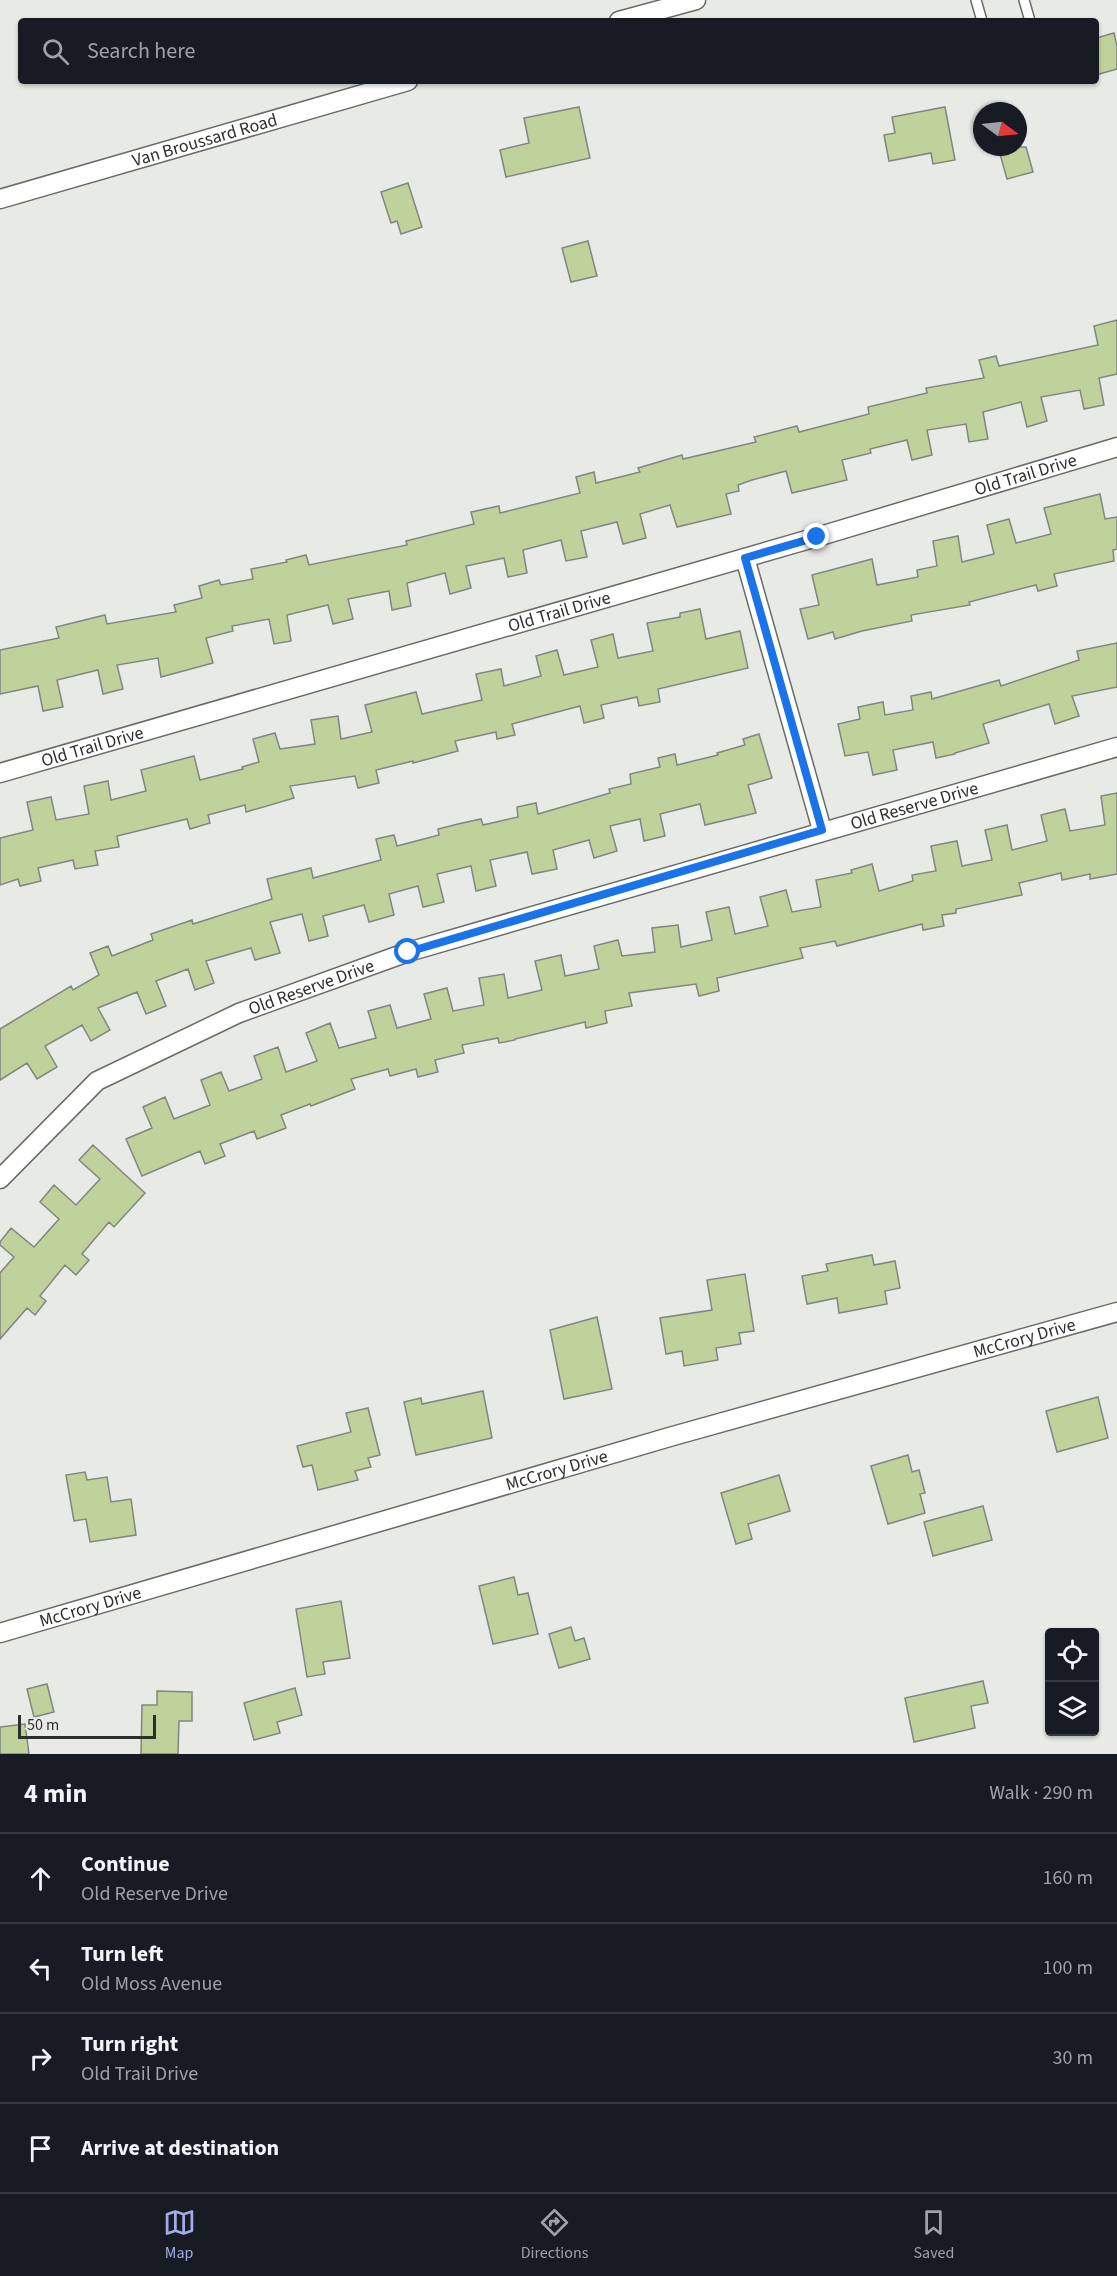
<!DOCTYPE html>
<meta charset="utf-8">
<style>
:root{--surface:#171b24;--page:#20242c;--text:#f1f3f6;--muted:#9ea1a6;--line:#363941;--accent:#a3ace2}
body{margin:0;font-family:"Source Sans 3",sans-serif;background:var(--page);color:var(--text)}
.controls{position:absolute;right:18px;bottom:18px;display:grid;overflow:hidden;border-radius:6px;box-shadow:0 2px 4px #0004}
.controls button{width:54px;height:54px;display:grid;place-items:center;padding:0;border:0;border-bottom:2px solid var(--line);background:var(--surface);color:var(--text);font:30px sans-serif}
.compass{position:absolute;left:973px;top:102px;width:54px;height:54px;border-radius:50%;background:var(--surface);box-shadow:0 2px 4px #0004;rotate:105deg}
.scale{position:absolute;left:18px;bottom:15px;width:138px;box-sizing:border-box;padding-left:6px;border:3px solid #2e2f2d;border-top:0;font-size:16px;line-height:21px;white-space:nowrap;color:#2e2f2d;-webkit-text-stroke:4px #e8eae5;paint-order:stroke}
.stop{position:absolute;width:18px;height:18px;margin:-14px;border:4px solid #1a73e8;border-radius:50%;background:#fff}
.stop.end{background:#1a73e8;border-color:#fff;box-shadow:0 2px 6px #0008}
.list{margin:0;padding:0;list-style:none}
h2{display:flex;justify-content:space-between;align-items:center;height:78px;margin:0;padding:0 24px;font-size:26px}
h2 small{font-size:20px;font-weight:400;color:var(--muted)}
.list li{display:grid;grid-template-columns:39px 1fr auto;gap:18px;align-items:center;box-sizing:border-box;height:90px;padding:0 24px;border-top:2px solid var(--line)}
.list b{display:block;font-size:22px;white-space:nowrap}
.list p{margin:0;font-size:20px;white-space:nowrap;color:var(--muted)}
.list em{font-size:20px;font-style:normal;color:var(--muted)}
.icon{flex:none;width:33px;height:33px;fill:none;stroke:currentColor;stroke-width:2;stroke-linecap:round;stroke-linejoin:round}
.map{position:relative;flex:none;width:1117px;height:1754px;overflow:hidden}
.search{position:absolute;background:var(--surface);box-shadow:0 2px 4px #0004;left:18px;right:18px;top:18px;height:66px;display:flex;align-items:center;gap:15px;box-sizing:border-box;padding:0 21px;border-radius:6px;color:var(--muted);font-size:22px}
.sheet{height:438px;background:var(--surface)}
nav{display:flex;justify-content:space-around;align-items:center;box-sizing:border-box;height:84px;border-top:2px solid var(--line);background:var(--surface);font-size:16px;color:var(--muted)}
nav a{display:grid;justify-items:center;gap:3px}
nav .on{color:var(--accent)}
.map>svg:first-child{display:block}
</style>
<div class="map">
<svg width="1117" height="1754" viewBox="0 0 1117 1754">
<rect width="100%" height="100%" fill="#e8eae5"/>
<path fill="#bfd29c" stroke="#838580" stroke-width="1.5" d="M1114,33l3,13v23l-21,6v-37z
M579,107l11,51 -84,19 -6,-27 29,-7 -5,-25z
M945,107l10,53 -22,4 -2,-11 -42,8 -5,-26 11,-2 -3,-16z
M998,147h28l7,25 -26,7z
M408,183l14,44 -21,7 -4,-13 -6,2 -10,-31z
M588,241l9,35 -26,6 -9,-34z
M1117,320v54l-18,4 5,27 -20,4 -4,-19 -39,7 6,24 -20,6 -6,-25 -38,10 5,27 -19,3 -3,-18 -39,6 5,25 -20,5 -5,-20 -37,9 1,4 -29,7 5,20 -55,13 -6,-22 -34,9 -14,5 1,6 -13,3 5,20 -54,13 -7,-22 -30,9 6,24 -23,6 -6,-22 -36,9 6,26 -21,4 -5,-21 -38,10 4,23 -19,4 -4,-19 -38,8 5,22 -21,6 -5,-21 -38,10 4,23 -19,4 -3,-19 -41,8 5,20 -20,5 -5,-19 -41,10 4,26 -17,3 -5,-25 -37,7 1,5 -27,7 7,25 -52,14 -3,-19 -41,7 6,24 -20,5 -5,-24 -41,10 6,27 -20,4 -5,-25 -38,8v-44l59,-12 -3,-11 49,-12 2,9 69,-12 -2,-7 28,-7 -3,-12 20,-6 2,5 32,-6 -2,-10 36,-7 -1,-2 20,-5 3,10 98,-20 -1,-4 68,-17 -3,-12 28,-6 1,7 80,-20 -4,-16 18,-5 2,11 44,-11 -2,-4 44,-13 1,4 73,-17 -2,-5 43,-11 2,6 70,-18 -1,-7 59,-14 -1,-5 58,-10 -5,-18 17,-4 3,10 99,-21 -4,-19z
M1100,494l5,25 12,-2v32l-4,1 1,11 -60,13 3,12 -19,5 -2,-6 -67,17 1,3 -59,10 1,6 -50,10 -27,8 -2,-7 -25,7 -8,-30 19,-4 -7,-30 60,-16 5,26 41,-8 -1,-7 20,-4 -4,-25 25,-5 4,26 32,-8 -7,-29 22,-6 7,24 35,-9 -7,-26z
M700,609l6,30 34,-8 8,37 -90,21 2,13 -21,4 -2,-9 -36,8 3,13 -20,5 -4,-17 -68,18 3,11 -18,4 -1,-7 -41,9 3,10 -45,12v-2l-37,9 3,13 -21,5 -3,-12 -65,10 4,12 -48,14 -1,-7 -37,10 2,8 -20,6 -3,-10 -70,17 2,11 -24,4 3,14 -23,4 -2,-9 -35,8 3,13 -21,5 -2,-7 -18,6v-47l33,-8 -6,-28 24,-5 5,23 33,-6 -5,-28 24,-5 3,19 35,-9 -5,-21 53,-14 6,24 43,-11 -1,-2 17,-5 -6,-23 22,-6 5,16 35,-5 -4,-24 27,-4 3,23 31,-7 -7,-27 51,-13 6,22 60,-14 -6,-26 25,-5 3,17 37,-10 -5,-20 21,-6 7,25 34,-8 -7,-27 22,-6 5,24 35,-7 -6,-28 33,-6v-4z
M1117,643v44l-45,9 7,20 -24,8 -6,-20 -66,20 6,19 -34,10v1l-19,4 -3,-16 -40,8 4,20 -24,5 -5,-23 -23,4 -7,-32 22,-5 -2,-12 25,-5 2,13 28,-5 -2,-14 20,-4 1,7 67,-19 2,6 78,-26 -2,-9z
M759,734l13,44 -24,7 8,28 -51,12 -5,-21 -40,10 5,22 -21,5 -4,-22 -30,7 7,25 -23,7 -5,-18 -36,10 4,19 -25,5 -5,-22 -37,8 6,26 -20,5 -5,-25 -34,8 7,28 -21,5 -5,-21 -29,8 5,21 -25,7 -5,-17 -41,11 5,20 -19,5 -7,-27 -32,8 10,31 -25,7 -4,-12 -45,13 8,22 -19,7 -7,-21 -32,12 10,25 -20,8 -9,-22 -39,16 12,22 -19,11 -9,-16 -37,21 12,21 -20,12 -10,-16 -27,17v-51l71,-43 2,4 26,-15 -9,-22 18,-7 4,10 41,-16 -2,-6 41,-14 1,4 79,-25 -5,-20 44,-11 2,10 68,-18 -5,-21 18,-4 3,11 42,-11 -1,-6 20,-5 23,-5 2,6 35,-8 -1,-10 19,-4 2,11 72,-21 -1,-4 22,-5 -1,-10 30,-7 -2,-9 17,-4 2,11 41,-10 -1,-2 28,-8 -2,-6z
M1117,793v81l-27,5v-5l-28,6 -1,-7 -42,10 3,12 -66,14v4l-14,2 2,11 -21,4 -1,-6 -85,22 -2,-5 -35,7 3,10 -86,20 2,13 -20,5 -3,-12 -67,9 3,13 -27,5 2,12 -21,5 -1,-6 -70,17v1l-16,3 -1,-5 -36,7 2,8 -29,7 3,12 -20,5 -2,-8 -26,7 -2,-7 -37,10 4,10 -44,17 -1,-2 -29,11 5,13 -29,11 -3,-8 -34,13 5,12 -20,8 -5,-13 -58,25 -16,-37 26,-11 -9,-21 22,-10 9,22 36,-14 -9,-25 20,-8 8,19 33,-12 -8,-23 24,-9 8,25 31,-11 -11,-28 24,-10 9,25 37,-10 -8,-27 22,-6 7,23 34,-9 -7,-25 23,-6 6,23 31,-6 -5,-27 25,-4 4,24 34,-8 -7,-29 26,-6 4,21 34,-7 -5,-23 24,-6 4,16 33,-4 -3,-24 26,-3 3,22 31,-7 -6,-28 23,-5 6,27 33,-8 -8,-29 26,-7 6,22 29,-5 -5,-27 36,-7 -1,-3 21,-6 7,27 34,-10 -1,-6 24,-4 -5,-25 26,-5 5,25 30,-6 -7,-30 22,-5 5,25 35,-9 -6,-26 24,-6 5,22 35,-6 -4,-29z
M93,1145l52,48 -31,34 -5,-5 -27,32 7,6 -13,15 -11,-10 -25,31 6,5 -11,14 -8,-7 -27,31v-66l14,-16 -14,-12v-3l11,-14 23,19 25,-28 -19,-17 14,-17 22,20 24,-26 -21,-19z
M872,1255l2,10 21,-4 5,27 -15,3 2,13 -48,9 -2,-15 -30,6 -5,-28 26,-5 -2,-7z
M745,1274l9,57 -15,2 2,11 -25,4 2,12 -34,6 -2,-15 -16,3 -6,-36 52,-8 -5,-30z
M597,1317l15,72 -48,10 -14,-69z
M483,1391l9,47 -76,17 -12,-53 17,-4 1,6z
M1098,1397l10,41 -51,14 -11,-41z
M368,1408l12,47 -12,3 3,9 -16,4 3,9 -40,10 -6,-25 -9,2 -6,-21 54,-14 -5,-19z
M908,1455l4,17 7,-2 6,23 -5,1 5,19 -37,11 -17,-58z
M85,1472l2,8 20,-3 4,25 20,-3 5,36 -46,7 -4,-23 -12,2 -8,-46z
M779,1475l11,36 -42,13 4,15 -16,5 -15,-51z
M983,1506l9,34 -59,16 -9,-34z
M514,1577l4,18 10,-2 10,41 -45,10 -14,-58z
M341,1601l9,57 -27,4 2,12 -18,3 -11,-68z
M571,1627l4,14 9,-3 6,21 -31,9 -10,-34z
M983,1681l5,22 -17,3 4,22 -61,14 -9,-44z
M47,1684l7,28 -20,5 -7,-28z
M295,1688l7,27 -25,7 3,11 -26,7 -10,-37z
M157,1691l35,1v29h-13l-1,33h-37l1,-49h15z
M25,1724l4,30h-29v-27z"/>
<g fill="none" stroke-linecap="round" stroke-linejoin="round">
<defs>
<path id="lane" d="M976,0l6,21
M1024,0l6,21"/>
<g id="street">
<path d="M619,21l77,-21"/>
<path id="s1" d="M0,199l408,-118"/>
<path d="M745,558l77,272"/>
<path id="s2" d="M0,773l817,-236 300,-90"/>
<path id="s3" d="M0,1179l97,-98 142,-68 169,-61 709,-205"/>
<path id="s4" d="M0,1633l673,-197 444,-124"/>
</g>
</defs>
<use href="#lane" stroke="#696b67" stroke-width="12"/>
<use href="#street" stroke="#696b67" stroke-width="21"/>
<use href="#lane" stroke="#fff" stroke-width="9"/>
<use href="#street" stroke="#fff" stroke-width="18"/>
</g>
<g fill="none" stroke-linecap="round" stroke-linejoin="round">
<path stroke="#1a73e8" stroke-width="8" d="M408,952l414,-122 -77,-272 72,-21"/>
</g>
<g text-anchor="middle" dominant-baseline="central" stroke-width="4.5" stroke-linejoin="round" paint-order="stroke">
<g font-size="18" fill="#2e2f2d" stroke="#e8eae5">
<text stroke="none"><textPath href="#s1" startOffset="213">Van Broussard Road</textPath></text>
<text stroke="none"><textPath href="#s2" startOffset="1068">Old Trail Drive</textPath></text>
<text stroke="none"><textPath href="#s2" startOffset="582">Old Trail Drive</textPath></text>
<text stroke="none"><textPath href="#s2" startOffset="96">Old Trail Drive</textPath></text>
<text stroke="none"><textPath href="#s3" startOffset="1002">Old Reserve Drive</textPath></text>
<text stroke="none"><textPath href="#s3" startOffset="372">Old Reserve Drive</textPath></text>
<text stroke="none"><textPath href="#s4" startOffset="1066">McCrory Drive</textPath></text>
<text stroke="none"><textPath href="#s4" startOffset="580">McCrory Drive</textPath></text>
<text stroke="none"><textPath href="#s4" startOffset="94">McCrory Drive</textPath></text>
</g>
</g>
</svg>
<div class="controls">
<button><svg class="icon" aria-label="locate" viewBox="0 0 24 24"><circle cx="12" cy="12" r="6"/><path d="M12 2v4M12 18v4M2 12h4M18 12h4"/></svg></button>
<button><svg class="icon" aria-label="layers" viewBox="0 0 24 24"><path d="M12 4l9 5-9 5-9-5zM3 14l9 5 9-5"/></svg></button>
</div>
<svg class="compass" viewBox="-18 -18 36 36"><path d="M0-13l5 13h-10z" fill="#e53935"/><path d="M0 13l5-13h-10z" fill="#9ea1a6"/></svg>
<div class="scale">50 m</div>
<div class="stop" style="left:408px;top:952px"></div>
<div class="stop end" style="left:817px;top:537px"></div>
<div class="search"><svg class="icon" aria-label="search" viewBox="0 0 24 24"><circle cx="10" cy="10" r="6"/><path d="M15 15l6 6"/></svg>Search here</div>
</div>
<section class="sheet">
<h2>4 min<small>Walk · 290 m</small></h2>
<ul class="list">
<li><svg class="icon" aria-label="ahead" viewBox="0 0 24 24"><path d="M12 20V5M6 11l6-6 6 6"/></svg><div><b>Continue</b><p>Old Reserve Drive</p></div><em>160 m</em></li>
<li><svg class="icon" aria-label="left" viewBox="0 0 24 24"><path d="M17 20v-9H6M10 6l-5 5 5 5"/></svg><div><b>Turn left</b><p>Old Moss Avenue</p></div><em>100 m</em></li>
<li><svg class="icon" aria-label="right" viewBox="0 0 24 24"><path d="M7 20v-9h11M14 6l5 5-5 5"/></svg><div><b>Turn right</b><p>Old Trail Drive</p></div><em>30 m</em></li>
<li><svg class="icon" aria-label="arrive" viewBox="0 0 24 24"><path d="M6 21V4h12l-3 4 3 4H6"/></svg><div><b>Arrive at destination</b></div></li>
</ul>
</section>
<nav>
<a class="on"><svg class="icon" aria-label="map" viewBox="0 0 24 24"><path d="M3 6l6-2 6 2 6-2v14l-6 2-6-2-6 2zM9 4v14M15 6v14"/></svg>Map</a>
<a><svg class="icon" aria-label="directions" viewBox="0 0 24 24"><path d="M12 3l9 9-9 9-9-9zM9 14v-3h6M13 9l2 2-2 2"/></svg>Directions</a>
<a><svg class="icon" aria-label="saved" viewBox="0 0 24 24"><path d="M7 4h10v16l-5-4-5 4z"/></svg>Saved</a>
</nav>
